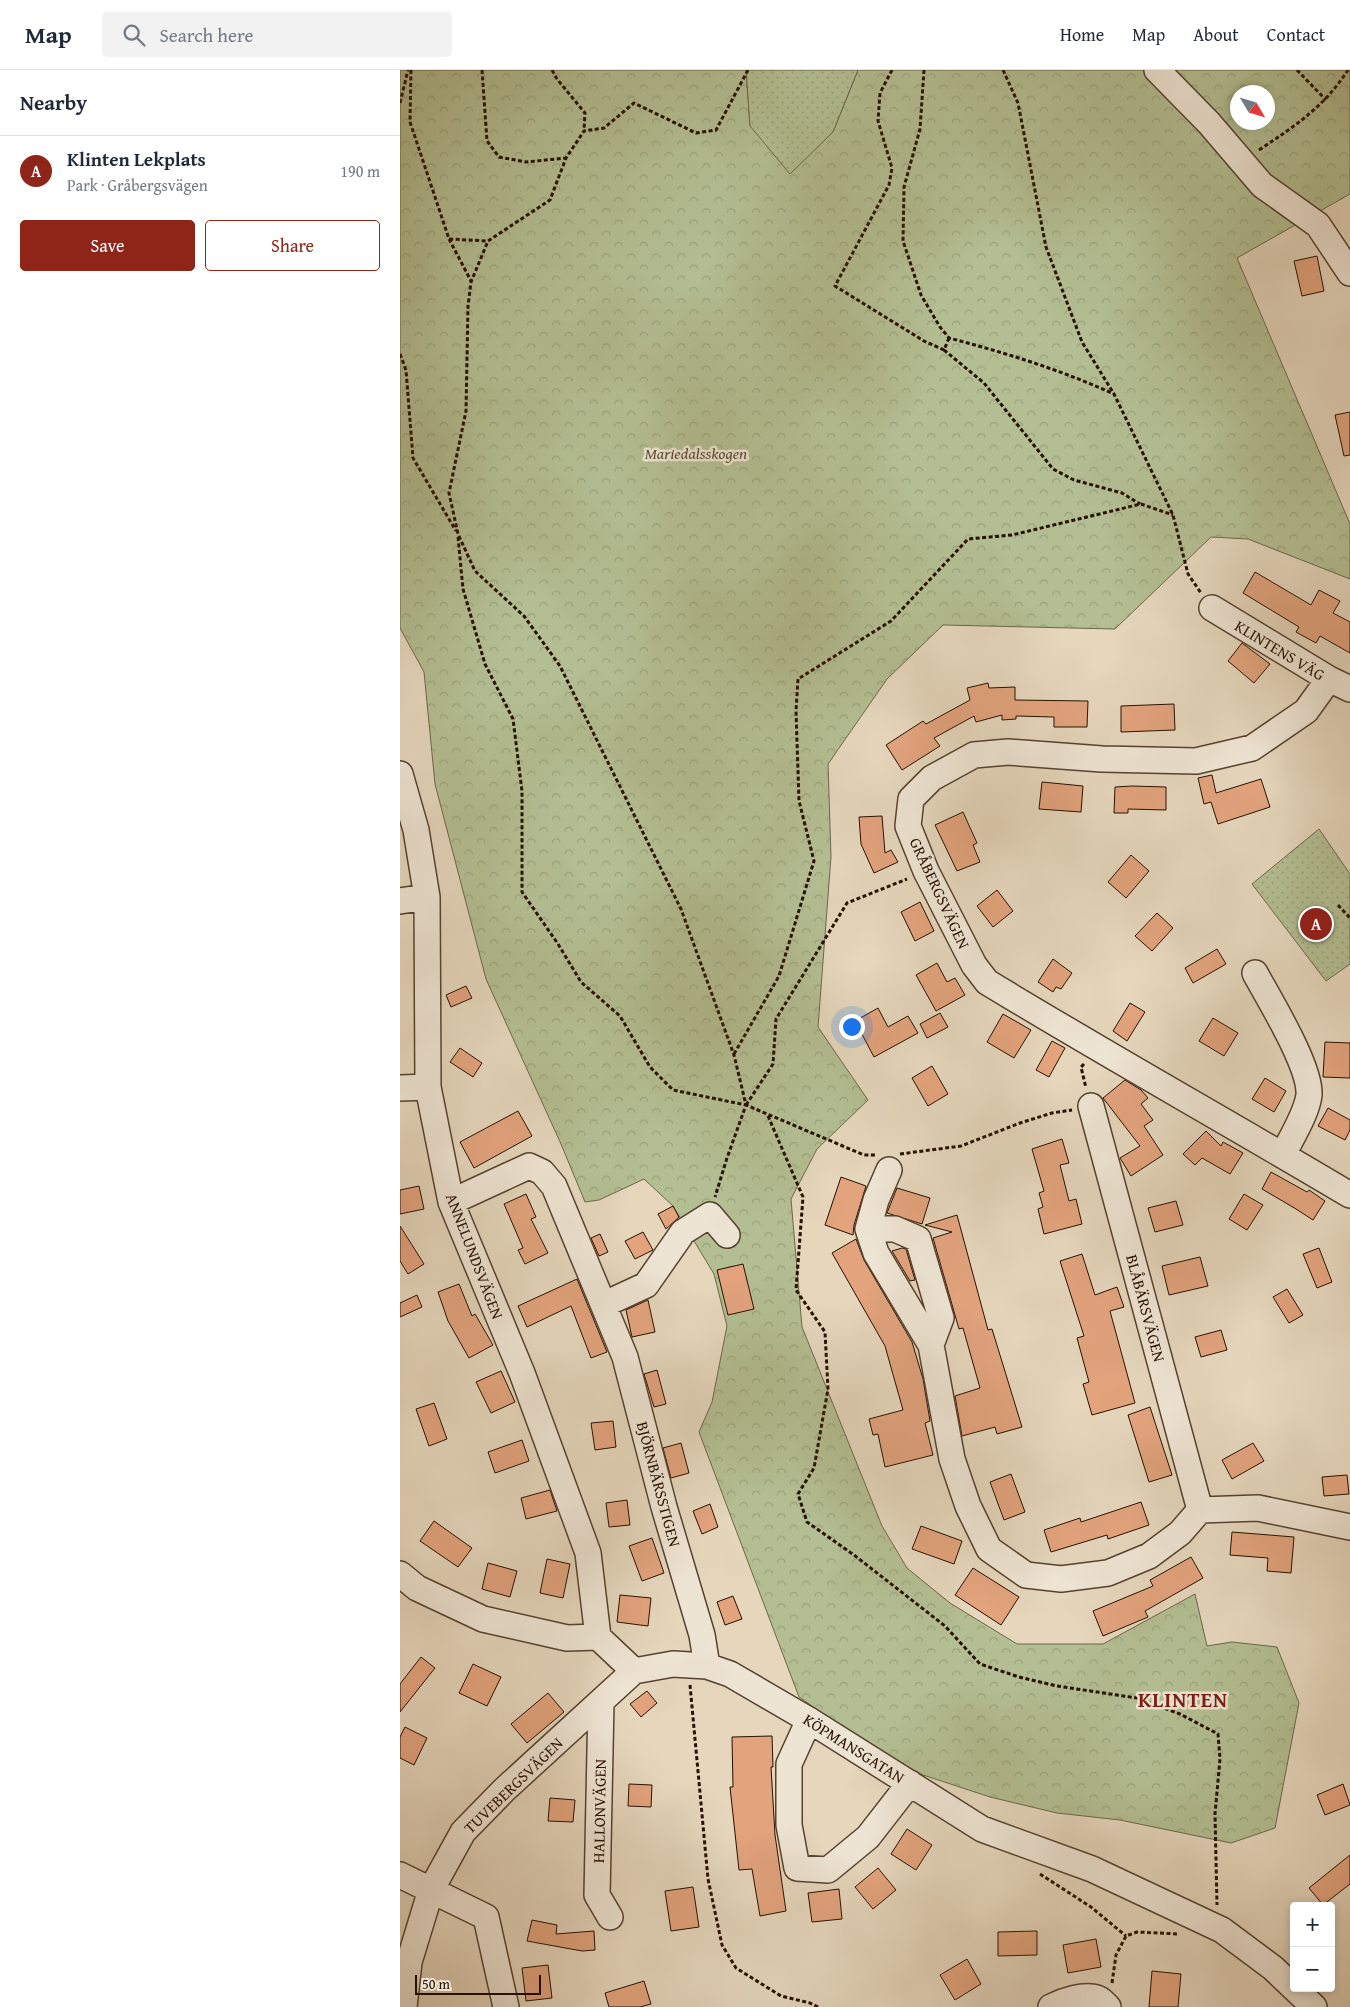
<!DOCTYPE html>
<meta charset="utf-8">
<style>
:root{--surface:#fff;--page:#f2f2f3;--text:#1f2937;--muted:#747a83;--line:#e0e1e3;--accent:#8f2418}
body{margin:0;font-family:"Gentium Book Plus",serif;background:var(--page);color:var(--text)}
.controls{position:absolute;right:15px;bottom:15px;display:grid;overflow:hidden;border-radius:5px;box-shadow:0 2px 8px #0003}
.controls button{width:45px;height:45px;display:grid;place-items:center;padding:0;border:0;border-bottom:1px solid var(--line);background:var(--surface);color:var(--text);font:25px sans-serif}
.compass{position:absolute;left:830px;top:15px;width:45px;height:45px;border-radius:50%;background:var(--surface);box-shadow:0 2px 8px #0003;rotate:128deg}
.scale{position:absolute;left:15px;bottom:12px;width:126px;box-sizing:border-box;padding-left:5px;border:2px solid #271000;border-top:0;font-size:14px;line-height:18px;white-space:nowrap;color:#271000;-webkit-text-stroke:4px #eee4d3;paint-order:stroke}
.you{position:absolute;left:451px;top:956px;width:18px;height:18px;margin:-12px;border:4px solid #fff;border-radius:50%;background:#1a73e8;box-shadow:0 0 0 8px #1a73e833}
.badge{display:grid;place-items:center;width:32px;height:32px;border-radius:50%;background:var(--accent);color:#fff;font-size:16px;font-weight:700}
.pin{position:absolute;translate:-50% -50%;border:2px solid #fff;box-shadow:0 1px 5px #0006}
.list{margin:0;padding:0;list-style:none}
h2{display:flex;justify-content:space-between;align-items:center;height:65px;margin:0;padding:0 20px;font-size:21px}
h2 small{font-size:16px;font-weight:400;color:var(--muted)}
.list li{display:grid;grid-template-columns:32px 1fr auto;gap:15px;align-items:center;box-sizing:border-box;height:70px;padding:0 20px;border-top:1px solid var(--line)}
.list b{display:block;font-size:19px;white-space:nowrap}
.list p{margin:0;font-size:16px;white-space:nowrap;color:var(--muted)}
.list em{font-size:16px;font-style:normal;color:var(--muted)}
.actions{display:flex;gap:10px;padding:15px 20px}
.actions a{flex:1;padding:11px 0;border:1px solid var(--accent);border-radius:5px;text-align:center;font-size:18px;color:var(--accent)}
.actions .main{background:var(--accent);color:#fff}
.icon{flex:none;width:28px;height:28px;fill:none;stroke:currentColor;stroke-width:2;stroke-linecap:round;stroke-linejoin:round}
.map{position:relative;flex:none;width:950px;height:1937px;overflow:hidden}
header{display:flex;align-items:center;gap:30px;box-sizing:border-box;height:70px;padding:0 25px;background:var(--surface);border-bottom:1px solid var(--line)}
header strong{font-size:24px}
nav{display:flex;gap:28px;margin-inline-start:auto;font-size:18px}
.search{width:350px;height:45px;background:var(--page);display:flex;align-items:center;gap:12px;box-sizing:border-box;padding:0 18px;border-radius:5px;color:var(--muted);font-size:19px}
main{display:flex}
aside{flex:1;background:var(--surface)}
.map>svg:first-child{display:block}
</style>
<header>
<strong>Map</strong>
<div class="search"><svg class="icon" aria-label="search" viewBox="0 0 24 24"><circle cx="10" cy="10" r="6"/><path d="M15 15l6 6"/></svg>Search here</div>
<nav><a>Home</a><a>Map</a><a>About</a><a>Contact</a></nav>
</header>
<main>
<aside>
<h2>Nearby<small></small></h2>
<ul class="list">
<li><span class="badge">A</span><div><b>Klinten Lekplats</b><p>Park · Gråbergsvägen</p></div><em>190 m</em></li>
</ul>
<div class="actions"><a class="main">Save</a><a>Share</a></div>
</aside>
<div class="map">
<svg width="950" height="1937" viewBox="0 0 950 1937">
<defs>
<pattern id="forest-crowns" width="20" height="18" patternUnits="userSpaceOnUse" patternTransform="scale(1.25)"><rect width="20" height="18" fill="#b3be92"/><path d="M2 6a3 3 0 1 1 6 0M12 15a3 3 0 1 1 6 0" fill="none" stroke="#9aa27c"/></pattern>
<pattern id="park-dots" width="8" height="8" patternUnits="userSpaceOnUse" patternTransform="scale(1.25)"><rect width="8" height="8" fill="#b3be92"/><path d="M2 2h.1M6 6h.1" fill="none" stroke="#9aa27c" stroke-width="1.8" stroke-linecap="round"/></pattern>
</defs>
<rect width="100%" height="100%" fill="#e5d6bc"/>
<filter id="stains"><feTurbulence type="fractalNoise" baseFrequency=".004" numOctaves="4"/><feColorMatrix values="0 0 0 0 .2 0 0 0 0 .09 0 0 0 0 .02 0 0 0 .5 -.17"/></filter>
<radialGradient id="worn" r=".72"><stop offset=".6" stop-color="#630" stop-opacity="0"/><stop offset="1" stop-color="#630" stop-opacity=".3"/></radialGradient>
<path fill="url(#forest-crowns)" stroke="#6d6749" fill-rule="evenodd" d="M0,0h346l4,56 83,6 25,-62h492v124l-113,64 113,266v55l-102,-40 -37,-2 -96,92 -172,-4 -56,54 -59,85 3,93 -13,170 50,73 -51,49 -26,50 11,128 80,199 25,42 43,35 67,41h86l92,-50 12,52 25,-4 45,5 22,56 -24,125 -44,15 -111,-23 -63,-7 -67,-16 -79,-26 -50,-31 -62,-43 -100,-265 13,-30 15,-76 -13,-52 -41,-68 -29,-27 -45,21 -14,2 -24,-58 -75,-165 -51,-195 -11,-112 -24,-44zM838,22h30v30h-30z"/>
<path fill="url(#park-dots)" stroke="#6d6749" d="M346,0h112l-25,62 -43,42 -40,-48z
M919,759l31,45v90l-24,17 -74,-97z"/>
<path fill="#e2a37d" stroke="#271000" d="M917,186l7,35 -22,5 -8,-35z
M950,342v43l-6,1 -9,-41z
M855,502l56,33 8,-15 21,11 -7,12 17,9v31l-30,-17 -4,7 -20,-11 3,-5 -56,-34z
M842,573l28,21 -16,19 -26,-22z
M588,613l1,5 26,-1v13l73,1 -1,26h-33v-10l-38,-1v3l-14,1v-5l-26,7 -2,-6 -40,22 6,8 -38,24 -16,-25 37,-24 3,3 44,-24 -3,-12z
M774,634l1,26 -54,2v-26z
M812,705l4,18 45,-14 9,28 -52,17 -7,-22 -7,2 -6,-26z
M642,712l41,4 -2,26 -42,-3z
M732,716l34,1v23l-38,-1v4h-14l1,-26z
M563,742l14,31 -4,2 7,17 -23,9 -22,-46z
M482,746l3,37 6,-3 7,12 -24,11 -13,-29 -2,-27z
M731,785l18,16 -23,27 -18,-16z
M597,820l16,21 -20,16 -16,-21z
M520,832l14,29 -19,10 -14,-29z
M757,843l16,15 -21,23 -17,-15z
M817,879l9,15 -33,19 -8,-15z
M653,889l19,14 -11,16 -5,-2 -3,5 -15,-10z
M537,893l10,19 8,-4 10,17 -29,16 -20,-36z
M66,916l6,12 -21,9 -5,-12z
M730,933l15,9 -18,29 -14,-10z
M478,938l10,19 20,-11 10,17 -44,24 -19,-36z
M540,943l8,14 -21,11 -7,-14z
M603,944l28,16 -17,28 -27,-16z
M813,948l25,15 -14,23 -25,-15z
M652,971l13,7 -16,29 -13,-7z
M925,972l25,1v35l-27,-1z
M60,978l22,15 -9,14 -23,-15z
M532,996l16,28 -20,12 -16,-28z
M865,1008l21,13 -12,21 -22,-13z
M725,1010l16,10 7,8 -7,6 12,16 -9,6 19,29 -32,21 -11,-18 20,-12 -37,-48z
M928,1038l22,12v10l-5,10 -27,-14z
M118,1041l14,25 -58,32 -14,-26z
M806,1061l15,15 2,-4 20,11 -13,21 -28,-16 -7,7 -12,-11z
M662,1069l7,24 -9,2 9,36 7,-2 6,25 -38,10 -6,-25 5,-2 -4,-14 5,-2 -12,-42z
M871,1102l36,20 2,-2 16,11 -12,19 -17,-11 -34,-20z
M441,1107l25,9 -12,39 -1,10 -28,-10z
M19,1116l5,23 -24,5v-24z
M497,1118l33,10 -8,26 -35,-11z
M126,1124l10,23 -5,2 17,34 -23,11 -7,-14 5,-2 -19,-44z
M844,1124l19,11 -16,25 -18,-11z
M776,1131l7,24 -28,7 -7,-24z
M273,1136l6,11 -13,12 -8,-15z
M557,1145l31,115 4,-1 30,98 -25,7 -2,-7 -33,9 -7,-40 25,-8 -17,-60 -4,1 -26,-91 19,-6 -27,-7z
M0,1156l24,38 -16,10 -8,-13z
M243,1162l10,18 -18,9 -10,-18z
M200,1164l8,18 -9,4 -8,-18z
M456,1169l8,21 48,82 11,37 7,42 -5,2 8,32 -48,12 -7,-33 -5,1 -4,-16 34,-9 -18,-64 -53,-93z
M502,1178l4,1 9,31 -5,1 -18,-30z
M919,1178l13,34 -15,6 -14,-34z
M682,1184l13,41 22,-8 7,20 -14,4 25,92 -43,12 -9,-31 6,-2 -12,-44 7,-2 -24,-75z
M800,1187l8,29 -39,9 -7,-29z
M343,1194l11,45 -26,6 -11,-45z
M177,1209l30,73 -16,6 -20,-52 -44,21 -9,-21z
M59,1214l13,32 3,-2 18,31 -24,13 -21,-37 -10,-29z
M887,1219l16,26 -14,8 -16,-26z
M17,1225l5,12 -22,10v-14z
M248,1230l7,32 -23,5 -6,-27z
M821,1260l6,20 -26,7 -6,-20z
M257,1300l9,34 -12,3 -10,-33z
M101,1301l14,31 -24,11 -15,-31z
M34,1333l13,36 -18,7 -13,-37z
M750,1337l22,68 -23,7 -21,-67z
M213,1351l3,26 -21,3 -4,-27z
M122,1370l7,21 -34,12 -7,-21z
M281,1373l8,30 -18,5 -8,-30z
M853,1373l11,18 -32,18 -10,-19z
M611,1404l14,38 -21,8 -14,-38z
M947,1405l2,19 -25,2 -2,-19z
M150,1420l7,21 -31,8 -5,-21z
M227,1430l3,25 -21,2 -3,-24z
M741,1432l8,23 -41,14 -1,-4 -56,17 -7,-22 36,-12 1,4z
M310,1434l8,23 -16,7 -9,-23z
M34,1451l38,27 -14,19 -38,-26z
M521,1456l41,15 -8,23 -42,-15z
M832,1462l62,5 -3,36 -24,-2 1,-13 -38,-3z
M252,1468l12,35 -22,8 -13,-35z
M791,1487l12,21 -58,33 3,6 -45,19 -10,-25 60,-25 -3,-6z
M147,1489l23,5 -7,34 -23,-5z
M88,1493l29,8 -7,26 -28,-8z
M573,1498l46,29 -18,28 -46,-30z
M220,1525l31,3 -3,28 -31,-4z
M333,1526l9,23 -17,6 -8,-23z
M21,1587l14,11 -35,44v-28z
M73,1594l28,13 -14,29 -28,-13z
M247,1621l10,12 -16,14 -11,-13z
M148,1623l16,19 -37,31 -16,-19z
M5,1657l22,11 -13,27 -14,-7v-21z
M372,1666l1,31h-2l4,68 11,76 -26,5 -8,-47 -13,1 -9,-83h3l-1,-50z
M229,1714l23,1 -1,22 -23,-1z
M943,1714l7,21 -25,10 -8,-20z
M150,1728l25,2 -2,22 -25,-1z
M507,1759l25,16 -16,25 -25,-16z
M950,1785v29l-27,21 -14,-17z
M478,1798l18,22 -23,19 -18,-22z
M293,1817l6,40 -28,4 -6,-40z
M439,1819l3,30 -30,3 -4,-29z
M132,1850l25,5 -1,9 38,-3 1,19 -13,1 -55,-10z
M637,1861v24l-39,1v-24z
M696,1869l5,28 -33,6 -5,-28z
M567,1889l14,25 -26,16 -15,-25z
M148,1895l4,33 -26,3 -4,-33z
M752,1901l29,3 -3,33h-29z
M244,1911l7,23 -11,3h-31l-4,-14z"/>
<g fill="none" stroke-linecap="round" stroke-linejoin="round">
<defs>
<path id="minor" d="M757,0l52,53 53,62 56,40 32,48
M812,538l117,71 21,10
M929,609l-23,32 -54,37 -56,13 -94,-2 -94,-7 -34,3 -42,23 -21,21 -3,27 18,45 48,94 13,17c120,73 242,141 363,213
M0,704l16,56 11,67 1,190 23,115 71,171 66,180 10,84
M0,831l27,-4
M855,903c14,26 56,94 54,122 -2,18 -18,43 -26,60
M0,1018l28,-1
M691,1036l109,404
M489,1100l-13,30 -8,29 8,24 55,92 21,114 16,47 21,43 37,26 35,4 47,-6 41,-17 31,-23 20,-23 58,-2 92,19
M51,1132l78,-36 13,6 12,14 71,171 39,150 38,128 5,31
M468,1159h27l23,10 23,79 -10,27
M205,1234l41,-19 37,-53 27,-17 17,20
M0,1504l17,14 66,31 84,19 31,-1 36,34 39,-7 34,2 23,8 79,46 173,109 110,40 130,61 51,38 21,20
M201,1632l-4,193 13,22
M409,1650l-20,44v61l8,43 31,2 40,-33 42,-54
M0,1805l86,42 20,90
M894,1918l20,19
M4,1937l5,-45 22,-72 32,-58 41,-42 130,-119
M651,1937c12,-6 34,-14 48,-8 3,1 7,6 9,8"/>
</defs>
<use href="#minor" stroke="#56422f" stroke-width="28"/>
<path stroke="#271000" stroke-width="3" stroke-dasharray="4 2.5" stroke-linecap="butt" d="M11,0l-1,52 39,117 39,2
M82,0l5,71 12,16 27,5 40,-4
M152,0l5,9 28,34 -1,18
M348,0l-32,60 -20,3 -62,-30 -30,25 -20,3 -18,27 -16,42 -62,41 -17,41 -3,24 -2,105 -17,82 9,41 17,37 49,45 36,50 121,243 53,146 12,50 118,50h11
M492,0l-12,23 -2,28 14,47 -3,17 -54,101 89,55 20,9
M524,0l-4,59 -16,58 -1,54 18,54 19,32 9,11c57,15 112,32 165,56
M603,0l15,33 28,144 36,95 32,52 59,121 15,59 13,19
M897,0l29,30
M0,33l8,-33
M859,80c36,-24 65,-43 89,-80
M49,169l22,42
M549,268l-5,12 40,33 69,86 21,11 48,13 18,11
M0,284l6,16 7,88 43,73
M58,467l5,52 22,75 28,55 9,72v101l36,52 23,38 39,34 30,51 23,23 73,15 -19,53 -12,39
M938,835l12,13
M334,984l45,-78 35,-115 -15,-60 -3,-90 2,-32 93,-58 77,-82 44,-4 129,-31 32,11
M684,994l-3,3 5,21
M346,1035l27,-41 3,-45 71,-116 60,-24
M368,1046l35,81 -7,93 29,42 3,57 -14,79 -16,26 9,28 47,33 91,71 35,38 39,13 38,9 80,12 43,16 38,20 2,25 -5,55 2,91
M500,1084l61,-8 59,-23 32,-10 20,-3
M290,1615l18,194 14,66 14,23 45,28 29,7 8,4
M640,1804l51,33 35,29
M712,1913l4,-28 10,-19 11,-4 42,2"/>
<use href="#minor" stroke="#eee4d3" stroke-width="25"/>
</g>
<g text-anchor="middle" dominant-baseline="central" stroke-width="5" stroke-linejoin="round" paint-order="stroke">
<g font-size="16" font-style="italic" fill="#584d33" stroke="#eee4d3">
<text x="296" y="383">Mariedalsskogen</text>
</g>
<g font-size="16" fill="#271000" stroke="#eee4d3">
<text transform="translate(880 580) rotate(31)">KLINTENS VÄG</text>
<text transform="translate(540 823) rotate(65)">GRÅBERGSVÄGEN</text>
<text transform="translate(75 1186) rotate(69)">ANNELUNDSVÄGEN</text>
<text transform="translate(746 1238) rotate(75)">BLÅBÄRSVÄGEN</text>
<text transform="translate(259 1414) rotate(75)">BJÖRNBÄRSSTIGEN</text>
<text transform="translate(454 1678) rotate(32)">KÖPMANSGATAN</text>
<text transform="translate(113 1715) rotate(-44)">TUVEBERGSVÄGEN</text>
<text transform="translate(199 1741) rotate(-89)">HALLONVÄGEN</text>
</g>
<g font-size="21" font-weight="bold" letter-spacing="1" fill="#7a1f14" stroke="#eee4d3">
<text x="783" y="1629">KLINTEN</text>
</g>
</g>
<rect width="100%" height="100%" filter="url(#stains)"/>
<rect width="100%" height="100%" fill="url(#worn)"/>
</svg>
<div class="controls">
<button>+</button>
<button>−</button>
</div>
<svg class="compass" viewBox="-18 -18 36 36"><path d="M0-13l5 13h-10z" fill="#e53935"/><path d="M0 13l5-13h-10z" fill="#747a83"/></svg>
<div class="scale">50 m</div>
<div class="you"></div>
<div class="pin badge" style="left:916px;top:854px">A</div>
</div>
</main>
